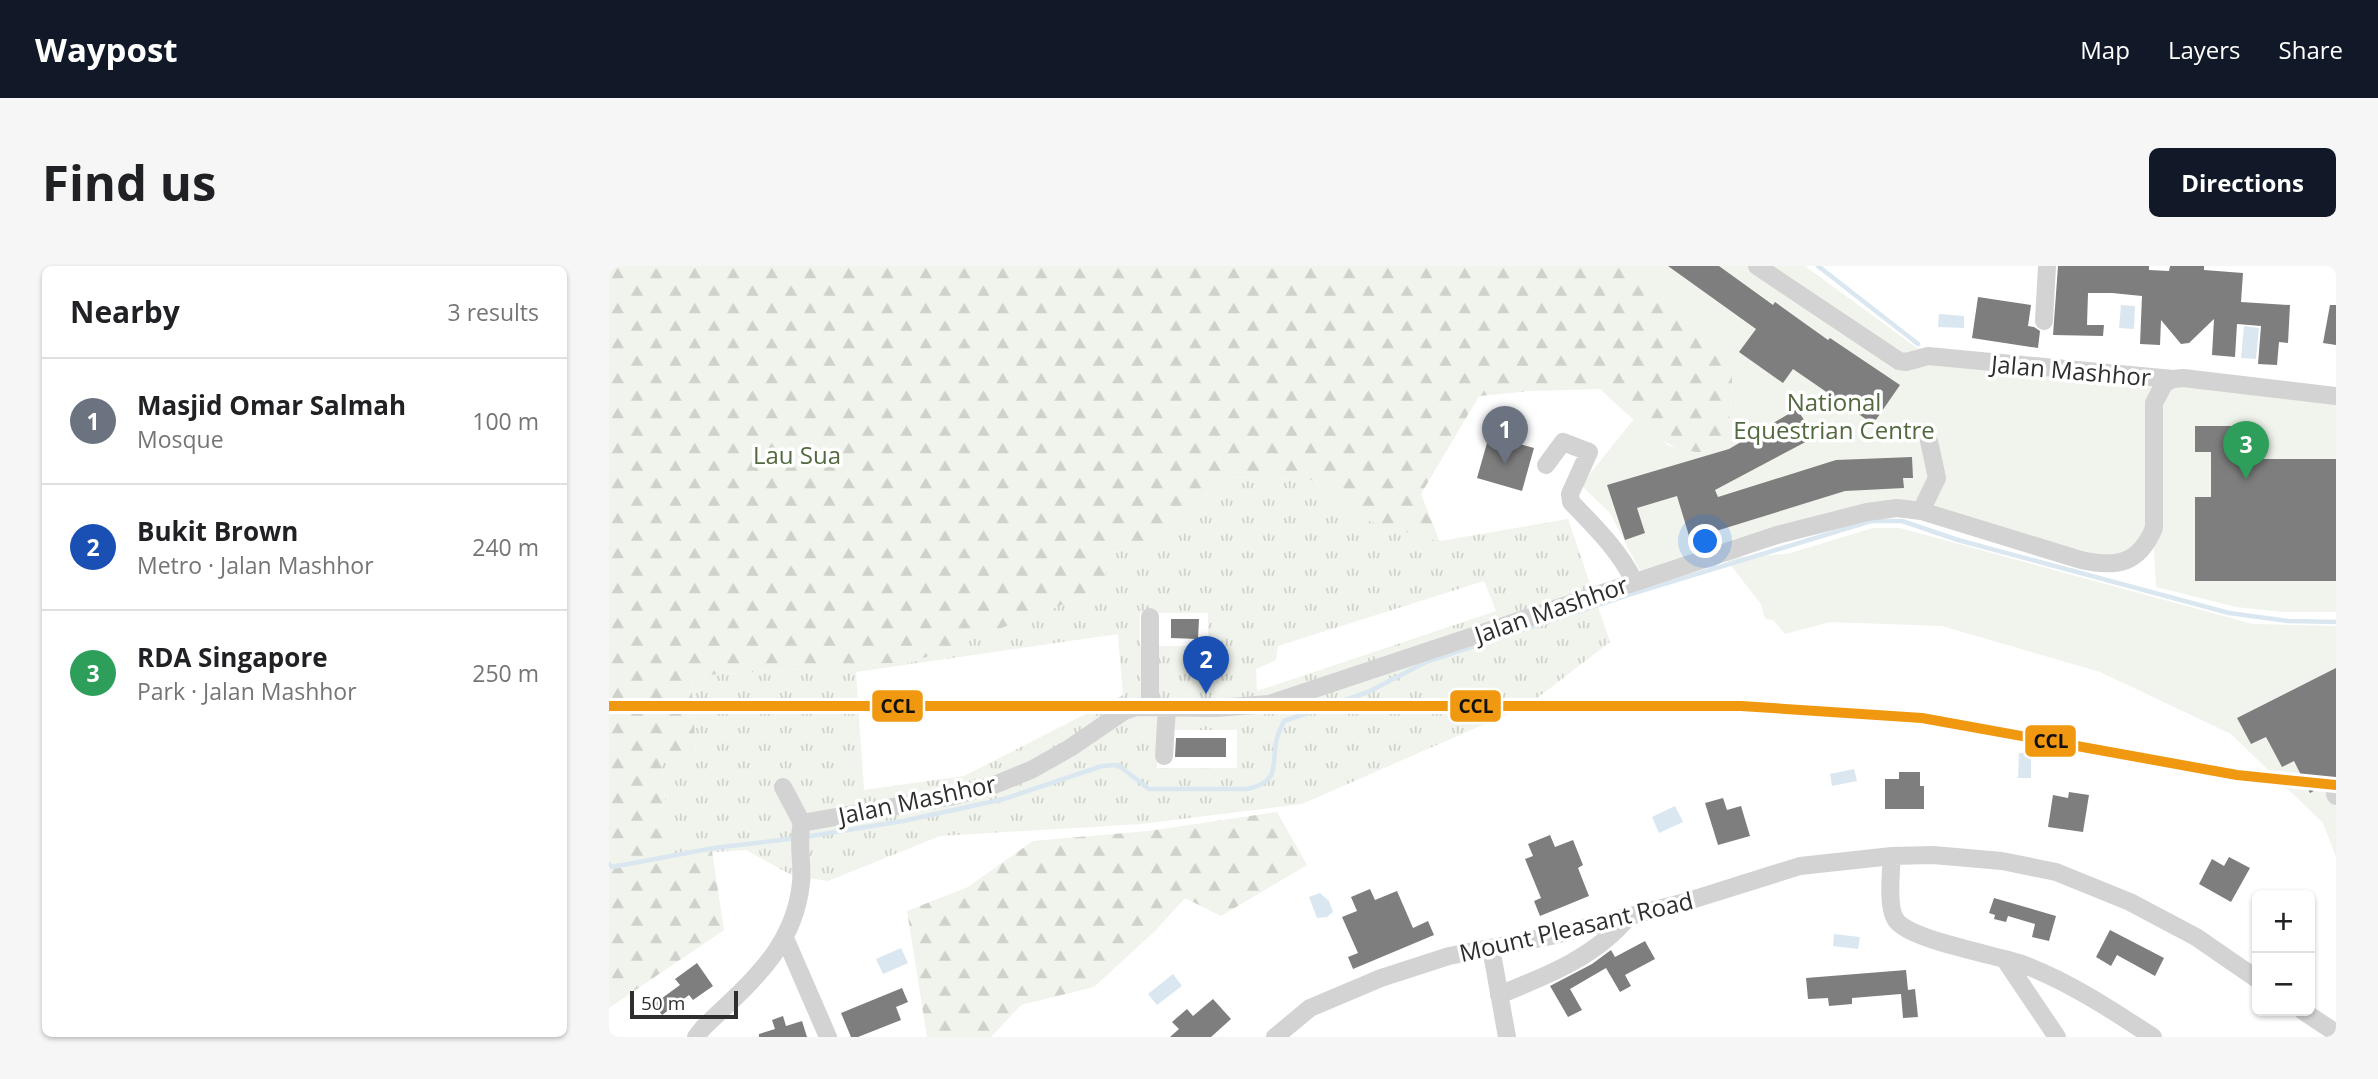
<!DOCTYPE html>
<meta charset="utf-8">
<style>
:root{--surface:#fff;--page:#f6f6f6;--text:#202124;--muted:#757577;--line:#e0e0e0;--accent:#111827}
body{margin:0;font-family:"Open Sans",sans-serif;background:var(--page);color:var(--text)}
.controls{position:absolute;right:21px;bottom:21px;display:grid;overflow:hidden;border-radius:10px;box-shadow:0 2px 5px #0004}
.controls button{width:63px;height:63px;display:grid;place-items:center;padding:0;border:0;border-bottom:2px solid var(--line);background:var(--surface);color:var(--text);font:35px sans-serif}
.scale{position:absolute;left:21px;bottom:18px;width:108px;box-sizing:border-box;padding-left:7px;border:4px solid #2e2e2e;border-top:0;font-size:19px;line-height:24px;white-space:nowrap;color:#2e2e2e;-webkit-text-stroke:5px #fff;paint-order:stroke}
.you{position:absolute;left:1097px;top:276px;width:24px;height:24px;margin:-18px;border:5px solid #fff;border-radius:50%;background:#1a73e8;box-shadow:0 0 0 10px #1a73e833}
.badge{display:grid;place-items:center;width:46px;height:46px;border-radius:50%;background:var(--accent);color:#fff;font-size:23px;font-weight:700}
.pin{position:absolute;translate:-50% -58px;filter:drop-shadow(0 2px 4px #0008)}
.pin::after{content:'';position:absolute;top:37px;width:24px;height:21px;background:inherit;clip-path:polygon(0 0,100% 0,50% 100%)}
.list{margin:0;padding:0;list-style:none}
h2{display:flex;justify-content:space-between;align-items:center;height:91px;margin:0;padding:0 28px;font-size:30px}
h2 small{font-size:23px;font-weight:400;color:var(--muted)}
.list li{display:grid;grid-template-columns:46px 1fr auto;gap:21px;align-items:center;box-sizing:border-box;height:126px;padding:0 28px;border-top:2px solid var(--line)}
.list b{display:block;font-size:26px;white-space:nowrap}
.list p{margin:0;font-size:23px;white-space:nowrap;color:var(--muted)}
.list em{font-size:23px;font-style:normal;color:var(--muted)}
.map{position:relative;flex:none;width:1727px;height:771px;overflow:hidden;border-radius:10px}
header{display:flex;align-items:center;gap:42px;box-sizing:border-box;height:98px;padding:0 35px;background:var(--accent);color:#fff}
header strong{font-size:33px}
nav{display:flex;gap:38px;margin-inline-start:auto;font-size:24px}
.intro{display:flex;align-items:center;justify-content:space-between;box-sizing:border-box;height:168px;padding:0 42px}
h1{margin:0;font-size:49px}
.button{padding:18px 32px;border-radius:10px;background:var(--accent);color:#fff;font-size:24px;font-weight:700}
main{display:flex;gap:42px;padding:0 42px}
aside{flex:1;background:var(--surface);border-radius:10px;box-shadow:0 2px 5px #0004}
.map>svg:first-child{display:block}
</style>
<header>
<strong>Waypost</strong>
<nav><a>Map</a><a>Layers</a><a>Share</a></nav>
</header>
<div class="intro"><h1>Find us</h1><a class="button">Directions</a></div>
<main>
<aside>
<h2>Nearby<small>3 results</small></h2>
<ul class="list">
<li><span class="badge" style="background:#6b7280">1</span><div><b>Masjid Omar Salmah</b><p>Mosque</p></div><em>100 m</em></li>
<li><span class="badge" style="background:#1a4fb4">2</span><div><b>Bukit Brown</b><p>Metro · Jalan Mashhor</p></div><em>240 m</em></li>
<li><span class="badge" style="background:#2e9e5b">3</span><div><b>RDA Singapore</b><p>Park · Jalan Mashhor</p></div><em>250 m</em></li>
</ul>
</aside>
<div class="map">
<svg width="1727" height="771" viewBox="0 0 1727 771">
<defs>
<pattern id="grass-tufts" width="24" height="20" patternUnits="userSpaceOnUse" patternTransform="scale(1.75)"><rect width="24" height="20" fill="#f0f4ec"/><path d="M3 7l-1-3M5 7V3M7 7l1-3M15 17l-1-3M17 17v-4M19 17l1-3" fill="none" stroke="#ced2cb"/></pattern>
<pattern id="forest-firs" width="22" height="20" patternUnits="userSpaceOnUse" patternTransform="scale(1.75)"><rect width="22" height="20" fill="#f0f4ec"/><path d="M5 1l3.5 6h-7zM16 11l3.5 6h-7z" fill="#ced2cb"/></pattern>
</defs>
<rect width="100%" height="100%" fill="#fff"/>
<path fill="url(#grass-tufts)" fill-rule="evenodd" d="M609,211l92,2 49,39 81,23 128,-22 42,123 -82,63 -226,99 -161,20 -201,12 -112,45 -35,-5 -47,-26 -76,5 -9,-98 35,-4 -5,-77 222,-14 185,-71 18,-42 32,-3 47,-37zM875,315l12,30 -239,80 -1,-22 20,-9 2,-14zM531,347h68v33h-68zM509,368l5,61 -159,81 -100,14 -8,-118zM548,464h80v38h-80z"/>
<path fill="url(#forest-firs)" d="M0,0h1016l109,87 -6,90c-8,3 -18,8 -26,9 -33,5 -79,-42 -102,-63l-70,2 -51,5 -58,98 19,48 -81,-24 -49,-39 -92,-2 -23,32 -47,37 -32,3 -18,42 -185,71 -222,14 5,78 -35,4 9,96 42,-3 12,79 -115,78z
M668,546l30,53 -86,51 -36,-18 -30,33 -61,56 -73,18 -30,32h-64l-20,-126 61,-24 65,-46 115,-10z"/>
<path fill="#f0f4ec" d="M1016,0h180l123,90 408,40v216h-54l-46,-5 -80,-20 -3,-57 -8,15 -36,18 -214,-53 -184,46 -71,15 -30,-58 -29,-28 53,-66 35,27 31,7 28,-10 6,-90z
M1264,262h27l353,96 83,2v231l-13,-34 -92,-89 -131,-62 -158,-46 -112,-4 -45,12 -12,-14 -8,-1 -4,-15 -36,-46 62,-4z"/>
<path fill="#dae7f0" d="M1512,39l14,1 -1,23 -15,-1z
M1330,48l25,2v12l-26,-1z
M1635,60l15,2 -3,31 -15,-1z
M1410,487h12v25h-13z
M1245,503l3,12 -25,5 -2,-12z
M1066,540l8,16 -24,11 -7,-16z
M711,627l9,8 4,11 -6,5 -10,1 -8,-21z
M1225,668l26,3 -2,12 -25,-3z
M292,682l7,15 -25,11 -7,-15z
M564,708l9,12 -25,19 -9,-11z"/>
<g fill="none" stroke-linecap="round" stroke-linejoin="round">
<path stroke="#dae7f0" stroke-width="4.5" d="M1209,0l100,78
M196,571l98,-16 101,-22 98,-33 16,-1 31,24h98c32,-7 25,-20 29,-47 1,-7 5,-14 8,-21l84,-29 58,-30 205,-68 240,-73h31l56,19 271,73 59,8 48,1
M0,598l3,3 102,-19 83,-10"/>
</g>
<path fill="#7e7e7e" d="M1059,0h51l54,39 2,-3 53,38 2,-2 70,47 -27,39 -80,-55 -10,14 -44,-31 17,-23z
M1449,0h91v4l20,1 1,-5h34v4l39,3 -2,29 49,3 -2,38 -9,-1 -2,23 -19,-1 3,-38 -24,-2 -2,33 -23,-2 2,-36 -25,24 -8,1 -20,-24 -1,25 -20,-1 2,-48 -30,-3h-24l-1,32h17l-1,11 -50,-1z
M1369,31l53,8 -3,21 6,1 6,4 -2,17 -66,-10z
M1721,39h6v40l-13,-2z
M1188,143l18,28 -100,53 3,7 118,-37 76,-3 1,21h-10l1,10 -59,3 -155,48 -13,-43 -40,12 8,25 -20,7 -18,-55 122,-36z
M1586,160h64v33h77v122h-141v-84h16v-45h-16z
M880,170l45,12 -12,43 -45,-13z
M562,353h28l-1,20 -27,-1z
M1727,402v111l-26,14 -16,-32 -12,6 -16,-30 -15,7 -14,-26z
M567,472h50v19h-51z
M1290,506h21v14h4v23h-39v-30h14z
M1460,526l20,3 -6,37 -35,-5 5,-32 15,3z
M1114,532l4,12 14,-4 9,30 -32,9 -13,-42z
M941,569l5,12 18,-7 10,25 -5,3 11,28 -49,20 -6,-15 7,-3 -16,-39 8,-3 -5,-12z
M1620,591l21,11 -19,34 -32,-18 13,-25 12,7z
M761,623l5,11 22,-9 16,37 15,-7 6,14 -81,34 -5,-12 10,-4 -16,-36 15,-6 -6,-14z
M1385,632l62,18 -7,25 -17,-4 3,-13 -27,-8 -2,6 -12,-3 1,-4 -6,-2z
M1501,664l54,28 -9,18 -38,-21 -6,11 -15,-9z
M1036,675l10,18 -30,16 6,11 -11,6 -14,-24 -36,21 12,21 -14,7 -18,-31 42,-22 19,-14 4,7z
M88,697l16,23 -20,14 -4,-5 -27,20 -8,-11 26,-19 -5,-6z
M1297,704l2,20 7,-1 3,28 -15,1 -2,-24 -49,4v6l-23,2 -1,-8 -20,1 -2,-21z
M293,722l6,14 -12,5 5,13 -43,17h-7l-10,-24z
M604,733l18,20 -20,18h-41l9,-8 -7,-7 15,-13 6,7z
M174,750l3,10 16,-5 5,16h-48v-3l16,-5 -3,-9z"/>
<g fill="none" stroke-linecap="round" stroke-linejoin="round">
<path stroke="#d3d3d3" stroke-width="18" d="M1148,0l142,95 7,1 22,-6 245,23 10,-1 153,18
M1435,55l3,-55
M937,199l17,-23 26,10 -19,42 1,8c24,25 48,48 63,79
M1312,245l16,-33 -8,-37
M541,440v-89
M555,490l3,-49
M174,521l19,36
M1726,528l1,2
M1283,590c-1,15 -5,52 4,64 13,20 101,35 126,44 46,17 90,46 131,73
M176,672l43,99
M882,682l16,89
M1396,694l52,77
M890,729c47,-19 97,-38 130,-79
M1694,745l33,22
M87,771l7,-9c45,-44 91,-78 98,-145 2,-20 -4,-42 1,-60l152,-27 40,-11 37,-15 39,-22 54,-37 13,-4 79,1 53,-4 508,-169 90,-23 30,-4 24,3 160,49c36,8 58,4 73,-32v-125l10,-19 9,-5
M666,771l35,-29 71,-30 68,-22 102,-20 131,-33 118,-37 92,-10 41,-1 69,6 54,11 74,30 66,35 61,42"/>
<defs>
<path id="metro-1" d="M0,440h1132l181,12 315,57 99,10"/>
</defs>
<use href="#metro-1" stroke="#fff" stroke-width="16"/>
<use href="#metro-1" stroke="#f0980f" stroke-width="10"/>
</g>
<g text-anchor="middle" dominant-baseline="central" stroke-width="7" stroke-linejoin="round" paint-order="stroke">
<g font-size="24" fill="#2e2e2e" stroke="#fff">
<text transform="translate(1462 104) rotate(5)">Jalan Mashhor</text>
<text transform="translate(942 343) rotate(-19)">Jalan Mashhor</text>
<text transform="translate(308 533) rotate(-12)">Jalan Mashhor</text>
<text transform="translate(967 660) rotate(-13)">Mount Pleasant Road</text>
</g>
<g font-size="24" fill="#52683e" stroke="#fff">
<text x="1225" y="135">National<tspan x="1225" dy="28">Equestrian Centre</tspan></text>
<text x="188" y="188">Lau Sua</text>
</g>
</g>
<g stroke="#fff" stroke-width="2.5">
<rect x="262" y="423" width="53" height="34" rx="7" fill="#f0980f"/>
<rect x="840" y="423" width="53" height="34" rx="7" fill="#f0980f"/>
<rect x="1415" y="458" width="53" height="34" rx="7" fill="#f0980f"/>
</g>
<g font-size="19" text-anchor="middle" font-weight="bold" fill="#111">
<text x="289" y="447">CCL</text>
<text x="867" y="447">CCL</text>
<text x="1442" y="482">CCL</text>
</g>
</svg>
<div class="controls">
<button>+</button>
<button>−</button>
</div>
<div class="scale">50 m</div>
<div class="you"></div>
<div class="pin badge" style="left:896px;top:198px;background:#6b7280">1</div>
<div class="pin badge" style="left:597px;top:428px;background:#1a4fb4">2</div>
<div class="pin badge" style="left:1637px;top:213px;background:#2e9e5b">3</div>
</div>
</main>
